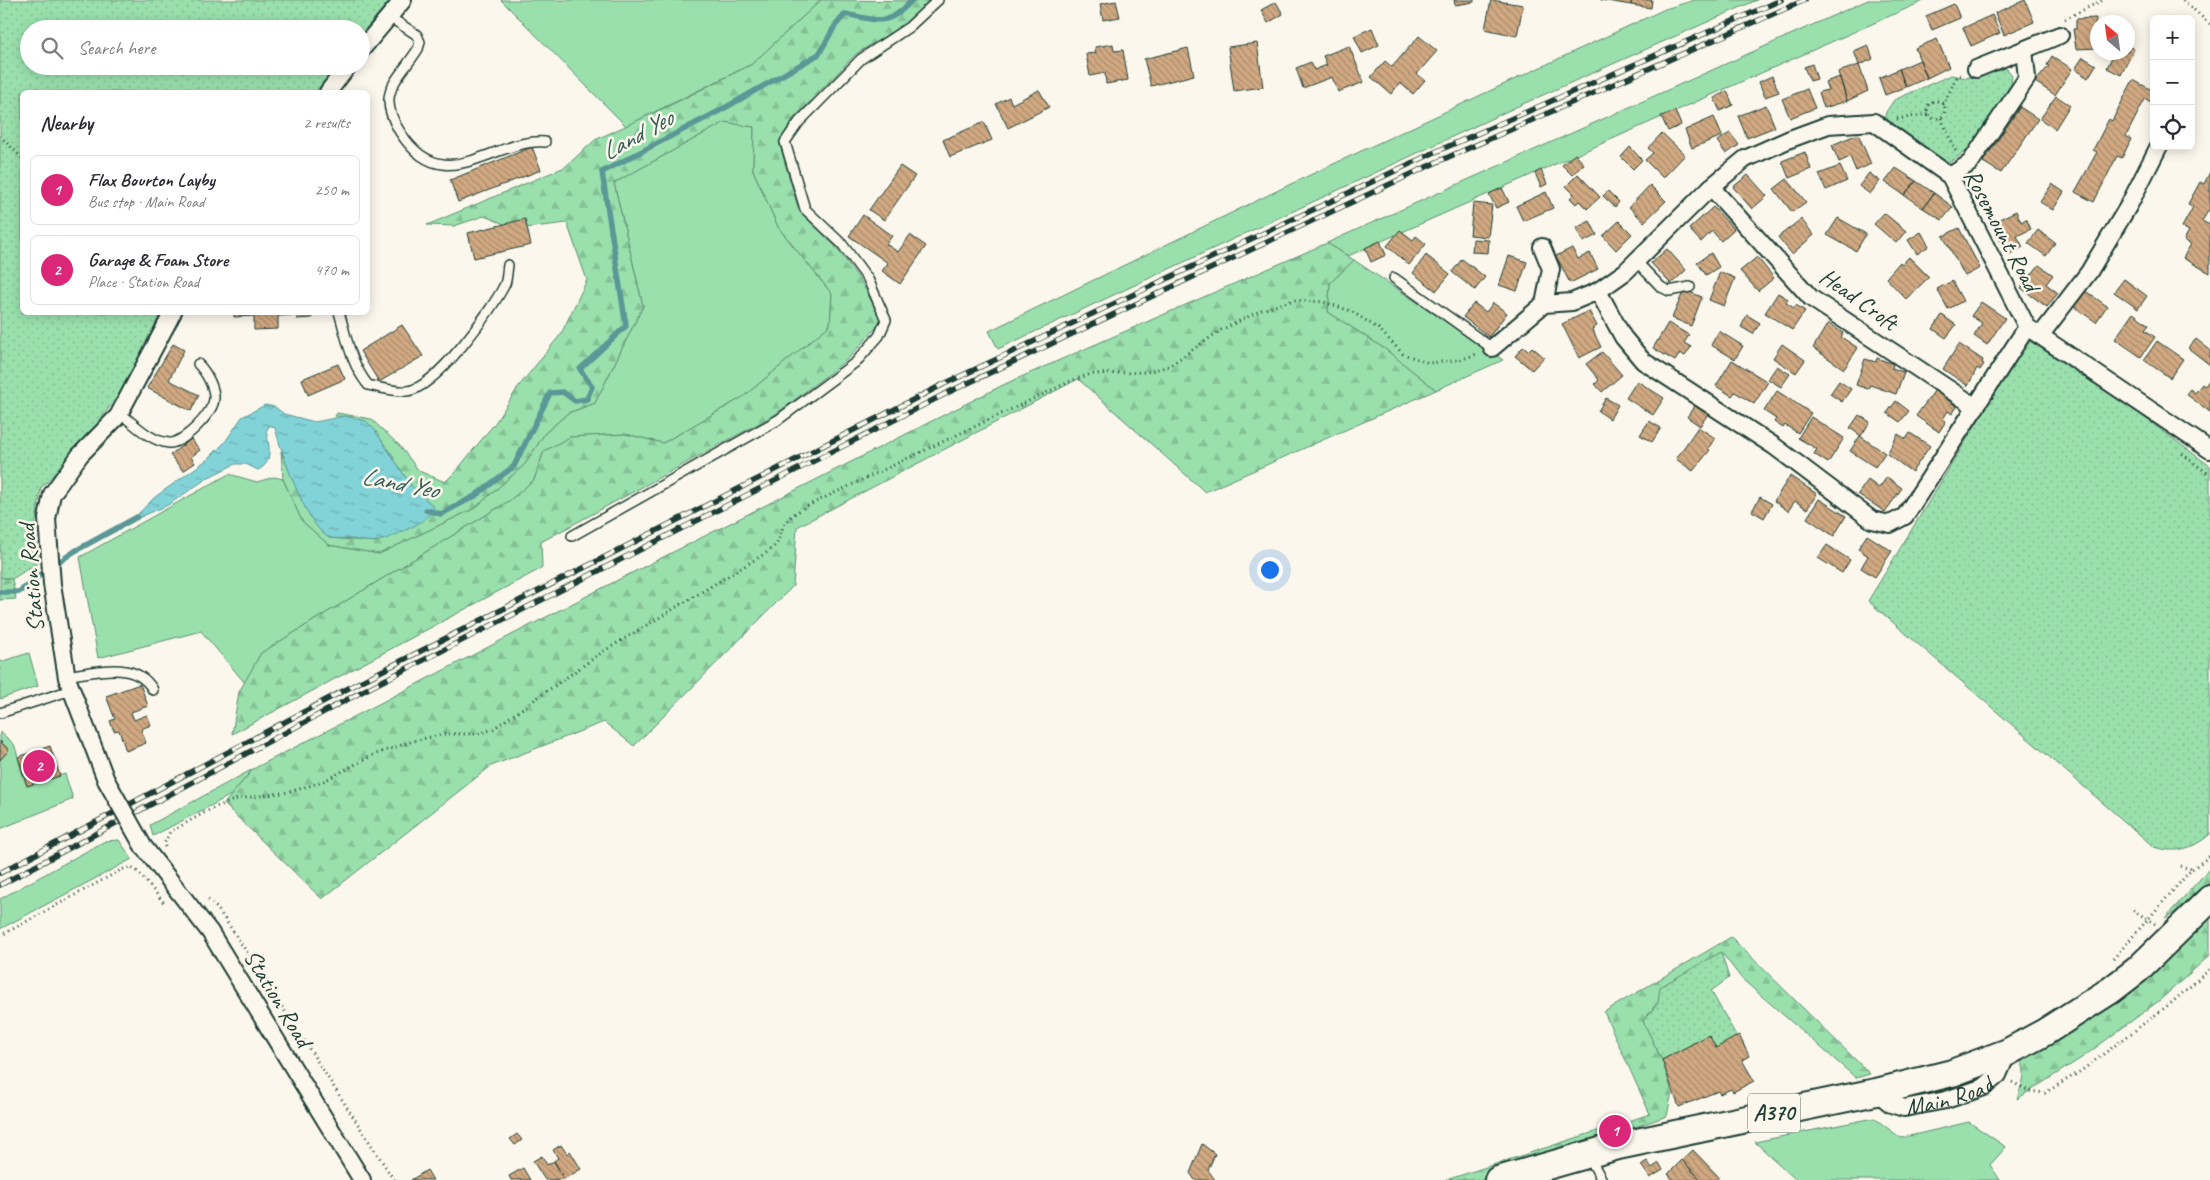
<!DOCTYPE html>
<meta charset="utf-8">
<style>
:root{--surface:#fff;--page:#f2f2f3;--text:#2b2b33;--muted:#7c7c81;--line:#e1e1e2;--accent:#db2777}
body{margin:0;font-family:Caveat,sans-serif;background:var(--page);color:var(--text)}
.controls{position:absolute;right:15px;top:15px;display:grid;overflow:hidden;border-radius:8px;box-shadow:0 2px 12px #0003}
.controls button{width:45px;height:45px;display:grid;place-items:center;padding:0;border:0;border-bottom:1px solid var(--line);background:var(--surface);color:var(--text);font:25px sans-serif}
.compass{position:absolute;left:2090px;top:15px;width:45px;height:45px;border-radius:50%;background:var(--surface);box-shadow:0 2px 12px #0003;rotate:331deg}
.you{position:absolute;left:1269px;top:569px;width:18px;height:18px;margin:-12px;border:4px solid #fff;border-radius:50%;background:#1a73e8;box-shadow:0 0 0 8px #1a73e833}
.badge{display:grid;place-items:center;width:32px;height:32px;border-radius:50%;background:var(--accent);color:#fff;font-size:16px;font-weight:700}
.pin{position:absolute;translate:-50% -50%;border:2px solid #fff;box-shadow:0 1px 5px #0006}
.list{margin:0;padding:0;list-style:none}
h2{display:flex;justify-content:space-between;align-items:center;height:65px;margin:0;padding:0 20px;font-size:21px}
h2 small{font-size:16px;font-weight:400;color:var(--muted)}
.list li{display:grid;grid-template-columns:32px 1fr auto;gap:15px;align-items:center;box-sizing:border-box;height:70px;margin:0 10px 10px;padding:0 10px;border:1px solid var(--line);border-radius:8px}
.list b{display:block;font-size:19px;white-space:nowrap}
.list p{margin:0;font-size:16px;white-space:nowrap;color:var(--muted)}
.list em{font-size:16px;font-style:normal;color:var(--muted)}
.icon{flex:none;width:28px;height:28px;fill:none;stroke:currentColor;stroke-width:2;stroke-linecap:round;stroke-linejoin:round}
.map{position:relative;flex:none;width:2210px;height:1180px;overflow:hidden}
.search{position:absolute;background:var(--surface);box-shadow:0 2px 12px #0003;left:20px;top:20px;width:350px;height:55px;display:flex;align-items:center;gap:12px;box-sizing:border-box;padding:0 18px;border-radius:28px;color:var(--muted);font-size:19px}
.panel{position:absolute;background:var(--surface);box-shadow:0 2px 12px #0003;left:20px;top:90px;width:350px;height:225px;border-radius:8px}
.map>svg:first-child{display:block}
</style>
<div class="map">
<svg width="2210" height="1180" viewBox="0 0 2210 1180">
<defs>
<pattern id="forest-firs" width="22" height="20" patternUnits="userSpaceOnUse" patternTransform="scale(1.25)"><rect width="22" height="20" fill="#9ae0ad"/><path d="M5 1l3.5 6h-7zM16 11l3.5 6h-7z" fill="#84c195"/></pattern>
<pattern id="park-dots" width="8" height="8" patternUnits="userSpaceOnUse" patternTransform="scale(1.25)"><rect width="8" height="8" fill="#9ae0ad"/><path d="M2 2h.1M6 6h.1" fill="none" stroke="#84c195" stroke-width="1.8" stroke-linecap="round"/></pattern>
<pattern id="water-ripples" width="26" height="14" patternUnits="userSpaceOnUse" patternTransform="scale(1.25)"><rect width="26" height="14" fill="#82d3d8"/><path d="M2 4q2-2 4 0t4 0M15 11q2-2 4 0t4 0" fill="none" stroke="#6aacb0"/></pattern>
<pattern id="building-back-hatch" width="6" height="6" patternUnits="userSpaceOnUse" patternTransform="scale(1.25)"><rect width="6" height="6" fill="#d1a982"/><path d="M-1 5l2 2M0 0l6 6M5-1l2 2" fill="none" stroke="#a98b6b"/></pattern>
</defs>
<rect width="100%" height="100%" fill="#fbf7ec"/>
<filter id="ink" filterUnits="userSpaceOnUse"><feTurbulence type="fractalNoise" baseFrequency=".02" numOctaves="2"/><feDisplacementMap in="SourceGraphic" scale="10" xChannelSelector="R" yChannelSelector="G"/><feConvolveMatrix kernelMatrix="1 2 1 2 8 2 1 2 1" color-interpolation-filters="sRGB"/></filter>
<g filter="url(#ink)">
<path fill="#9ae0ad" stroke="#5c8e70" d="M501,0h320l-69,64 -126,62z
M1695,0h62l-241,107 -518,242 -9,-18 306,-149 370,-173z
M1868,0h58l-578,256 -21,-13z
M725,122l29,5 -1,43 25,57 54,67 -2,31 -87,72 -80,46 -38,-9 -55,3 -26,14 -10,29 -25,21 -248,152 -16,30 -44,-52 -103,27 -18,-101 149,-83 28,8 17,-5 9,2 19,42 27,24 50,9 96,-46 50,-44 20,-31 23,-20 27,-10 48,-97 -29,-123z
M1354,260l149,100 -67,30 -51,-41 -57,-37 2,-29z
M29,653l9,33 -38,13v-37z
M0,732l14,12 13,42 38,-12 8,25 -73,30z
M253,769l-22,26 -78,41 -3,-11z
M119,840l13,19 -132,70v-30l105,-58z
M1874,1118l27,20 68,-16 37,25 -16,18 10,15h-204l-41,-38z"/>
<path fill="url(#forest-firs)" stroke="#5c8e70" d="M821,0l109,1 -27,24 -47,29 -62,64 -15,24 20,69 37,36 26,36 19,37 -6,9 -26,29 -73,56 -235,128 1,26 -310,166 7,-42 22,-39 248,-152 25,-21 10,-29 26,-14 55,-3 38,9 80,-46 87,-72 2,-31 -54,-67 -25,-57 1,-43 -29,-5 -111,61 29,123 -48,97 -27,10 -23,20 -20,31 -50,44 -96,46 -50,-9 -27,-24 -19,-42 -2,-28 17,41 23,39 8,7 47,4 52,-25 2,-14c-38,-24 -43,-89 -95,-87l2,-3 34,6 28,26 20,26 26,11 12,-12 38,-47 24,-37 42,-52 26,-54 -20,-57 -50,6 -33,-13 -30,10 -27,-1 138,-58 30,-27 82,-38 75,-38z
M1327,243l27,17 -24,23 -2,29 57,37 51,41 -231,102 -127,-113 -281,148 -4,59 -159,160 -30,-24 -113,44 -169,133 -98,-95 29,-35 357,-185 395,-200z
M0,577l12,2 4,20 -16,1z
M2210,868v14l-25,24 -20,12z
M2210,917v38l-50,45 -77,57 -66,42c4,-14 11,-24 4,-38l80,-48 43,-34z
M1731,937l139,137 -14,4 -114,-99 -21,-27 -63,51 -15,18 19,39 10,32 -5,24 -185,64h-36l204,-66 -46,-102z"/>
<path fill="url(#park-dots)" stroke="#5c8e70" d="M0,0h390l-29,34v-5h-332v37h307l-20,26h-294v220l139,1 -36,73 -41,56 -43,46 -6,39 4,35 -27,17 -12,-2z
M1995,67l12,2 5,6 -1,10 -43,65 -18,12 -13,-4 -53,-37 2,-9 8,-12 57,-25 16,3z
M2030,342h12l168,124v368c-16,15 -36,20 -56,13l-286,-246 154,-252z
M1721,952l8,26 -18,13 26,46 -21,11 -7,-13 -47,25 -19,-39 15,-18 2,-16z"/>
<path fill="url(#water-ripples)" stroke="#5a9796" d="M265,405l10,2 9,7 31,8 30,-6 21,5 9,9 35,54 24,23c-6,15 -25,21 -39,28 -19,9 -24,7 -44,4 -8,-1 -21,1 -26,-4 -21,-16 -43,-81 -50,-107l-5,-3 -4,6c3,12 8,32 -8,39l-12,-6h-11l-26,13 -41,28 -37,16 24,-24 53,-38 17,-17 17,-25z"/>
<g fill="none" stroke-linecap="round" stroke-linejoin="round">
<path stroke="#5a9796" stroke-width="5.5" d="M426,510l15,4 34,-18 39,-30 36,-73 13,-1 12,9 12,-2 5,-12 -12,-18 46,-43 -24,-154 121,-63 96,-55 16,-28 10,-12c33,6 43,14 67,-14
M0,592h19l21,-17 35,-24 62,-34"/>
</g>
<path fill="url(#building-back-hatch)" stroke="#1f3d34" d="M1454,0h20v2l-19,3z
M1491,0l32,5 -6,31 -32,-7z
M1601,0h31l-1,5z
M1632,0h20l-1,8 -20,-3z
M2025,0l9,22 -30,13 -9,-22z
M1116,1l4,16 -17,3 -3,-16z
M1276,2l7,12 -15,9 -7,-13z
M1954,4l6,14 -28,12 -6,-14z
M1992,15l8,18 -29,13 -8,-18z
M2096,18l-2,22h3v8l-21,1 -3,-20h3v-10z
M1372,28l7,17 -17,8 -8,-17z
M1419,36l18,15 -20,23 8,6 -12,14 -13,-11 -9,11 -20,-17 14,-16 7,6z
M1937,39l12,28 -22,11 -12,-30z
M1257,43l6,44 -29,4 -6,-44z
M1113,44l1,7 9,-1 5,30 -22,4 -1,-11 -15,3 -4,-22 10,-1 -1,-6z
M1868,45l5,14 -14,6 -5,-14z
M1349,46l15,36 -26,10 -6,-15 -29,11 -7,-20 15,-6 3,8 13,-5 -4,-9z
M2128,46l6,3 -13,26 -14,-7 7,-16h14z
M1188,48l6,27 -43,11 -7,-27z
M2052,56l20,13 -17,26 -20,-13 14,-16 -2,-1z
M2083,57l13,8 -8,13 -13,-9z
M1920,60l7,18 -21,9 -7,-18z
M1812,64l5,15 -7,2 -6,-14z
M1859,65l9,26 -21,10 -9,-29z
M1899,69l7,18 -21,8 -6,-17z
M1772,76l7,16 -14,5 -6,-15z
M1840,77l7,24 -23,7 -5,-16 9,-2 -3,-8z
M2133,80l21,11v12l-9,-4 -19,37 5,3 -9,19 -5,-2 -23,46 -19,-10 22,-40 -4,-2 16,-31 3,2z
M1807,89l8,19 -25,10 -8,-19z
M1039,90l10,17 -41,21 -12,-24 13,-7 3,7z
M1727,91l6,14 -13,6 -6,-13z
M2056,96l14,9 -15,24 -15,-10z
M1766,105l9,22 -28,11 -9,-22z
M2020,107l18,12 -37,54 -18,-11z
M1675,111l6,14 -13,6 -7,-15z
M1714,117l8,19 -30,12 -7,-18z
M984,122l8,18 -42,17 -7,-17z
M1662,133l23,22 -22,23 -18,-18 8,-7 -5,-5z
M1730,133l9,12 -13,9 -9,-13z
M1858,134l13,30 -15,7 -6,-14 -11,5 -7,-17z
M532,147l9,23 -83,32 -8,-22z
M1630,147l12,13 -9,9 -12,-12z
M1805,152l6,17 -22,9 -7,-17z
M1575,154l9,10 -12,11 -10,-10z
M900,166l15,10 -31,44 -15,-10z
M1840,166l7,15 -21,9 -7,-16z
M1896,168l20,13 -12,14 -19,-13z
M1541,170l6,14 -6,3 -6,-14z
M2210,172v36l-8,13 8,4v48l-27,-15 8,-14 -7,-4 5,-9 -7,-4 11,-20 -5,-3 12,-22 4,2z
M1869,173l11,8 -10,13 -11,-8z
M1578,174l22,23 -13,12 -8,-8 -3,3 -6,-6 4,-4 -8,-8z
M1748,175l19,21 -15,13 -19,-22z
M1787,179l19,23 -14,10 -18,-23z
M1916,181l18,12 -11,15 -19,-13z
M2052,184l12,8 -11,18 -13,-8z
M1650,185l16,16 -22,21 -15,-15z
M1502,188l7,14 -13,6 -7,-14z
M1608,191l11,11 -4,5 -12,-11z
M1546,192l7,16 -30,13 -7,-15z
M1934,193l19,14 -11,13 -19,-12z
M1473,203l19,2 -4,32 -18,-2z
M1713,207l21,22 -13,12 -9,-10 -11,11 -12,-13z
M2016,211l5,11 5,-3 5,10 -14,7 6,11 -15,8 -17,-32z
M1884,213l22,18 -10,12 -22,-19z
M863,215l29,21 -6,8 12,8 12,-17 16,11 -26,38 -18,-13 6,-8 -39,-27z
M1838,218l28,16 -10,17 -29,-16z
M525,219l6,26 -57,13 -6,-25z
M1801,219l13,16 -22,19 -14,-17z
M1590,221l7,14 -14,7 -7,-14z
M1619,221l13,13 -16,16 -13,-14z
M1959,228l21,40 -15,8 -22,-40z
M1400,230l13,10 3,-4 10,8 -17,21 -22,-19z
M2038,230l17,13 -9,13 -18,-13z
M1921,232l8,14 -12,8 -9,-14z
M1473,239l16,1 -1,13 -16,-1z
M1380,241l6,14 -15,7 -6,-14z
M1572,248l6,11 12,-6 8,16 -28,14 -14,-27z
M1667,249l19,21 -15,14 -20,-21z
M1711,253l8,14 -13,8 -9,-13z
M1426,255l24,19 -14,17 -23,-18z
M1509,256l18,6 -10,29 -18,-6z
M1757,257l17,21 -16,13 -18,-20z
M1909,257l20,20 -23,22 -20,-21 14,-16 2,2z
M1462,259l23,18 -10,13 -23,-18z
M2039,265l14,10 -7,9 12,9 -11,14 -26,-19z
M1720,272l15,6 -11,28 -15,-6z
M2124,279l23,17 -9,13 -24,-17z
M1952,281l11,20 -15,8 -11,-20z
M2081,288l26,18 -11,16 -26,-18z
M1684,290l18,7 -11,29 -19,-8z
M1778,293l10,6 -2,4 8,5 2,-3 9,6 -13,19 -27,-17z
M1981,302l24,16 -18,27 -13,-9 8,-13 -11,-7z
M1474,303l12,9 7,-9 14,10 -18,24 -26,-20z
M1589,311l8,15 -5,3 9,18 -22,11 -17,-34z
M234,312h78v6l-15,1v-4l-19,1v13l-24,1v-14l-20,1z
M2133,313l16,12 -4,5 10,7 -14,20 -26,-18z
M1747,315l13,8 -7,11 -12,-7z
M1942,315l14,10 -10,13 -13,-9z
M1668,323l21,12 -5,8 7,4 -6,9 -5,-3 -5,8 -22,-13z
M1828,323l15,10 -2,4 17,11 -14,21 -31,-21z
M402,325l21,31 -44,26 -19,-31z
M1719,331l24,15 -8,13 -24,-14z
M2196,339l14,11v15l-22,-17z
M2157,341l26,18 -13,19 -26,-18z
M173,344l11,6 -15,30 30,15 -8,16 -44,-23z
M1782,344l23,16 -9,13 -23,-15z
M1959,344l24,16 -1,3 2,1 -4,6 -3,-2 -9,18 -25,-17z
M1523,347l5,4 4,-4 12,10 -12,13 -17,-14z
M1602,352l20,23 -20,17 -7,-8 4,-4 -13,-16z
M1877,358l16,6 -1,4 12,4 -8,22 -26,-9 -2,4 -12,-4 9,-26 11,3z
M1732,360l36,22 -14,22 -19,-12 -3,4 -16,-10z
M338,364l7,15 -37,16 -6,-16z
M1777,366l13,8 -9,13 -13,-8z
M2210,379v33l-24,-18 4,-5 5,4 7,-9 3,2z
M1637,381l27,17 -11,17 -27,-17z
M1839,381l12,8 -9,13 -12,-8z
M1935,390l22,17 -5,7 -4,-3 -5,8 3,2 -7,11 -23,-16z
M1777,391l34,22 -13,20 -13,-8 -2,3 -9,-6 2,-3 -12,-8z
M1606,398l12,7 -8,14 -12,-8z
M1896,401l13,10 -9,11 -13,-9z
M1695,405l13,9 -8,12 -13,-9z
M1859,415l11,7 -9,14 -11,-8z
M1811,417l33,21 -16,25 -14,-9 3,-5 -19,-11z
M1649,421l12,7 -9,14 -12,-7z
M1698,427l17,11 -7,11 2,1 -17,21 -17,-12z
M1910,433l20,13 -18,26 -25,-18 11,-20 8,5z
M1860,436l25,17 -10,14 -25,-16z
M191,439l9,11 -9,7 4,6 -12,8 -13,-16z
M1790,476l27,18 -10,15 -12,-8 -7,10 -14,-10z
M1887,477l15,11 -17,24 -27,-18 10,-14 11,8z
M1760,497l12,7 -8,14 -12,-7z
M1819,499l27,17 -12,20 -27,-18z
M1867,535l25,16 -17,26 -14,-9 7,-12 -10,-7z
M1827,545l23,15 -8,13 -24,-15z
M140,684l8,22 -17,6 3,8 13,-5 4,10 -10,4 5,14 -20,8 -7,-21 -5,1 -4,-10 5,-2 -9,-23z
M0,741l9,9 -9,10z
M50,746l10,30 -33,10 -9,-29z
M1709,1035l7,13 23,-13 10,21 -7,4 12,21 -21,11 -2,-3 -11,5 -2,-3 -39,16 -17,-47z
M517,1134l5,6 -7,5 -5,-6z
M1202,1144l13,10 -7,16 7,10h-20l-5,-7z
M561,1145l6,9 3,-3 11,18 -17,10 -10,-18 4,-3 -5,-8z
M1693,1150l26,27 -4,3h-14l-19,-20z
M542,1156l5,9 7,-4 10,18 -19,1 -12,-19z
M1682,1160l19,20h-28l-5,-6z
M1647,1161l5,7 7,-5 4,7 -13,8 -9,-13z
M523,1168l7,12h-19l-2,-4z
M427,1170l6,10h-22z"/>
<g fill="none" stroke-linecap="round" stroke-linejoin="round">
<defs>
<path id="service" d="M388,16l29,19 3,7 -2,7c-21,33 -43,43 -18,83 44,69 92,6 145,10
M1636,261l25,26 8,4 21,-4
M1394,278l98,70
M339,312c8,27 12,52 29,73 12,3 27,7 39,6 28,-2 86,-82 98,-107 2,-5 2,-13 3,-19
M120,413c14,11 30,28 49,30 14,1 44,-30 45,-44 1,-11 -8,-27 -16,-35
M572,536l206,-116 78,-58 23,-26 7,-16 -18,-41 -26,-35 -37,-35 -20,-67 14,-20 62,-63 48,-32 29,-27
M66,676c28,-4 70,-17 87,14
M0,713l71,-23
M1589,1157l13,23"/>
<g id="minor">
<path d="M361,50l42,-50"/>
<path d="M1976,69l84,-34"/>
<path d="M328,92l20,-26"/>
<path d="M1950,176l20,-13 57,-85 -3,-28"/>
<path d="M1711,187l100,111 165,109"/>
<path d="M1542,247l9,22 -7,35"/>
<path d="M1598,291l27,-19 86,-85 34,-28 45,-20 38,-14 46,-3 76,54 77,151 183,123"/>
<path d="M2040,336l49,-64 40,-67 30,-59"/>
<path d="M1492,348l52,-44 28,-2 26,-11 25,46 20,24 131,85 98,74 18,4 15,-8 122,-189"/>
<path d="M106,780l-39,-102 -15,-94 -5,-65 5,-25 28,-39 38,-39 55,-104"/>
<path d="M143,846l67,86 152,248"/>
<path id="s1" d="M1876,1092l15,12 13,4 42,-8 38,-13 14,-12 10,-23"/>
</g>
<path id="primary" d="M1498,1180l120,-34 258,-54 76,-19 56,-21 37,-20 66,-42 26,-20 73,-71"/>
</defs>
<use href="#service" stroke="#1f3d34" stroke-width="12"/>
<use href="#minor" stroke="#1f3d34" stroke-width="20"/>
<use href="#primary" stroke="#1f3d34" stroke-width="30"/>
<path stroke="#1f3d34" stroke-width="3" stroke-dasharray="1 4" stroke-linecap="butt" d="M2183,0l27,24
M2065,19l38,-19
M1927 110a9 9 0 1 1 18 0a9 9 0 1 1-18 0Z
M1943,105l14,-29 4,-1
M1941,118l16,36
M1897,119l31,-5
M0,136l22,22
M2182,454l28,21
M165,847l-1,-3 6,-12 41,-23 26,-10 52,-7 33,-10 51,-27 40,-14 32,-7h33l15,-5 111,-78 162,-98 11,-9 7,-20 10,-10 13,-8 266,-126 18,-6 56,-2 22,-6 52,-36 41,-20 32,-10 30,2 27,9 28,18 24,25 26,9 31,-3 17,-6
M2180,866l12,3
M208,900l9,8 18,26 159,246
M2133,910l22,14
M0,936l121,-66 9,-3 8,5 27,32
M2113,959l79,-90 18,-13
M2012,1082l17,9 16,2 36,-22 89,-67 40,-35"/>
<use href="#service" stroke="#fbf7ec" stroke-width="9"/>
<use href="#minor" stroke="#fbf7ec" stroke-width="16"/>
<use href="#primary" stroke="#fbf7ec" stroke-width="26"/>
<defs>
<path id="rail" d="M0,873l360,-191 584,-298 489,-231 348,-153
M0,885l365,-195 584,-298 488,-230 368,-162"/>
</defs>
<use href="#rail" stroke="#1f3d34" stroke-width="5.5"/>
<use href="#rail" stroke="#fbf7ec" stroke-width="4" stroke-dasharray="11" stroke-linecap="butt"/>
<defs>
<path id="minor-bridge" d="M106,780l37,66"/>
</defs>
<use href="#minor-bridge" stroke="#1f3d34" stroke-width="20" stroke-linecap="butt"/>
<use href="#minor-bridge" stroke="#fbf7ec" stroke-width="16"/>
</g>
</g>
<g text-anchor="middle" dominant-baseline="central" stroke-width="5" stroke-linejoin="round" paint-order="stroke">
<rect fill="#fbf7ec" stroke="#61756b" stroke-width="1" x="1748" y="1093.5" width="52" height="39" rx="4"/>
<g font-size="22" font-weight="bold" fill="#1f3d34">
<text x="1774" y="1113">A370</text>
</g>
<g font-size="24" fill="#1f3d34" stroke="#fbf7ec">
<text transform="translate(2002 230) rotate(62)">Rosemount Road</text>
<text transform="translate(1859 299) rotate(35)">Head Croft</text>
<text transform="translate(31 578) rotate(-95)">Station Road</text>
<text transform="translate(278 998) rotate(59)">Station Road</text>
<text stroke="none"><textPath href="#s1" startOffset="79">Main Road</textPath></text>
</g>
<g font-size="25" font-style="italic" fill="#335b55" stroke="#fbf7ec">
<text transform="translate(637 135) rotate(-29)">Land Yeo</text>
<text transform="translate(400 483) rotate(11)">Land Yeo</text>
</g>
</g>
</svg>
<div class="controls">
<button>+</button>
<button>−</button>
<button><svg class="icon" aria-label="locate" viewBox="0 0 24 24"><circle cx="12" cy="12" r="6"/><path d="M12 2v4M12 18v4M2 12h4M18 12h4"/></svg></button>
</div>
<svg class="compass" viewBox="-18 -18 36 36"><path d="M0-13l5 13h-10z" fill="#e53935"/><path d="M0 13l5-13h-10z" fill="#7c7c81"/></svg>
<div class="you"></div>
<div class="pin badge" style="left:1615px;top:1131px">1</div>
<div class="pin badge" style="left:39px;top:766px">2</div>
<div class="search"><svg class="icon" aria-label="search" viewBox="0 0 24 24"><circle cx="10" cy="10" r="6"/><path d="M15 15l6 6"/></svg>Search here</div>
<section class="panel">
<h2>Nearby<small>2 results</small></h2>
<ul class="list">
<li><span class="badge">1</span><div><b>Flax Bourton Layby</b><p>Bus stop · Main Road</p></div><em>250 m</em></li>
<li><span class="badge">2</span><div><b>Garage &amp; Foam Store</b><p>Place · Station Road</p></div><em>470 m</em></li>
</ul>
</section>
</div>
